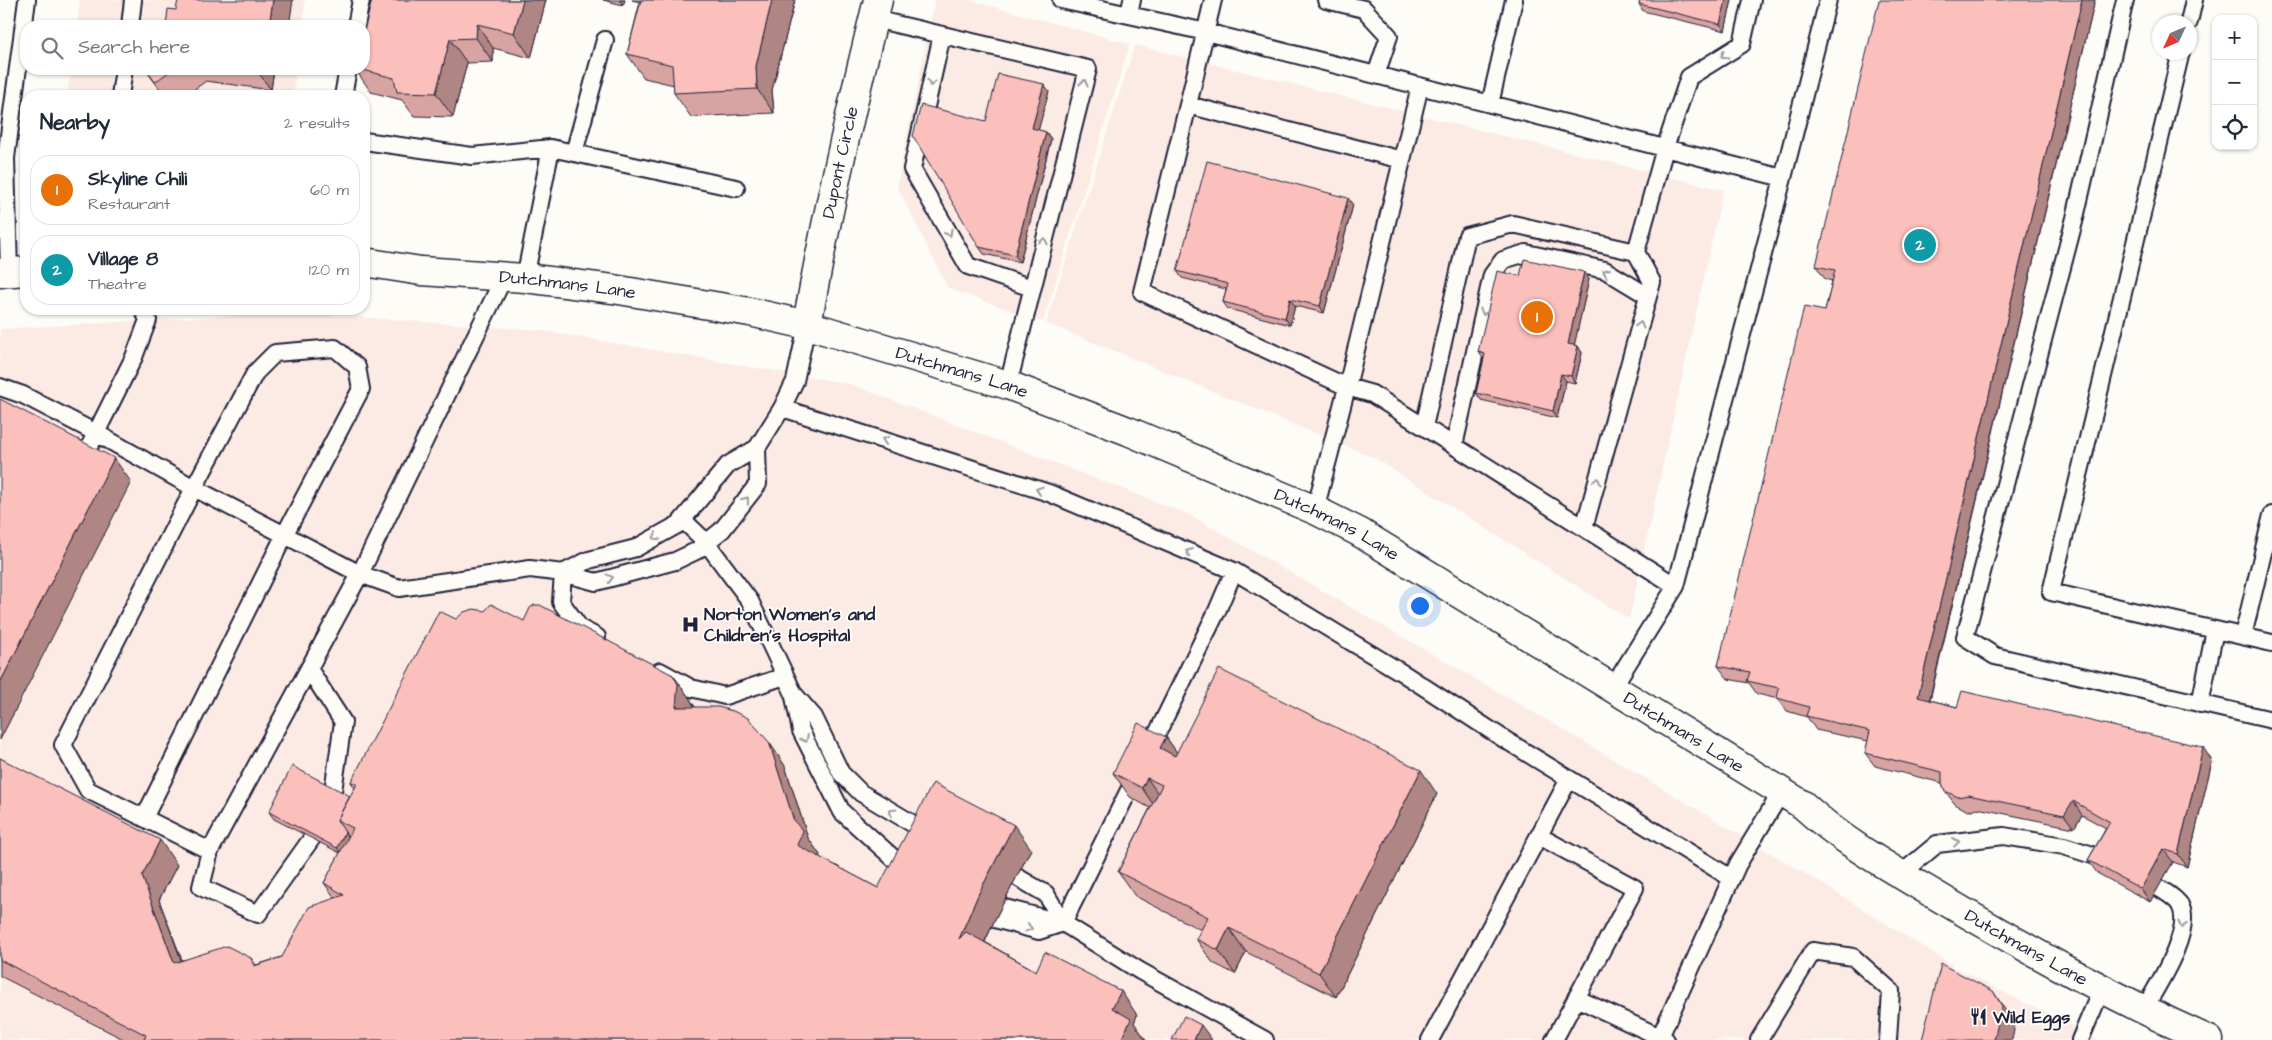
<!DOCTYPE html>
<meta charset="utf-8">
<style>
:root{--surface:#fff;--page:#f2f2f3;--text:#1f2937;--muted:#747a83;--line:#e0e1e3;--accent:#22223b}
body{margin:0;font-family:"Architects Daughter",sans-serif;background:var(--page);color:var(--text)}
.controls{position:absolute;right:15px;top:15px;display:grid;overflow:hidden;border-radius:10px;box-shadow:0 1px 4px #0004}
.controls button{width:45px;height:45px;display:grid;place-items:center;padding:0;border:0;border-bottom:1px solid var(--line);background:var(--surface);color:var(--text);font:25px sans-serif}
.compass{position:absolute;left:2152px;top:15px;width:45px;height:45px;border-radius:50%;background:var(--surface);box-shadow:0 1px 4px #0004;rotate:226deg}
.you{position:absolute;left:1419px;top:605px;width:18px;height:18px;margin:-12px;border:4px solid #fff;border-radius:50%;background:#1a73e8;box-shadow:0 0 0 8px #1a73e833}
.badge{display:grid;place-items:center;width:32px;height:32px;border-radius:50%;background:var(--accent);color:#fff;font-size:16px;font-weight:700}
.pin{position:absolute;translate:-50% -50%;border:2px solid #fff;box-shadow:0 1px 5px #0006}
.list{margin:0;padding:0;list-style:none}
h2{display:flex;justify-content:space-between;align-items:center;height:65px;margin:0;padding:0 20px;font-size:21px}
h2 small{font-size:16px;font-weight:400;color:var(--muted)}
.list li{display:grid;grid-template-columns:32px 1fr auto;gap:15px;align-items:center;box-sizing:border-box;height:70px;margin:0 10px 10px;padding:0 10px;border:1px solid var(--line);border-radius:20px}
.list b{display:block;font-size:19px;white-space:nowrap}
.list p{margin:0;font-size:16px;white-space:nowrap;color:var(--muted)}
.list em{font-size:16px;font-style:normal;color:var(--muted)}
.icon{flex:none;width:28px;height:28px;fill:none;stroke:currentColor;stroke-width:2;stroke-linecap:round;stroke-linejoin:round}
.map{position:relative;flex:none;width:2272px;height:1040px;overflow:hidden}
.search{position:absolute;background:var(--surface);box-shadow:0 1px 4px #0004;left:20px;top:20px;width:350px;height:55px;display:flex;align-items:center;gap:12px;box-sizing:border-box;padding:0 18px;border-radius:20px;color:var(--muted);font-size:19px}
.panel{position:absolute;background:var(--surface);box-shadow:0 1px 4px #0004;left:20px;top:90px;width:350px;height:225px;border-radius:20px}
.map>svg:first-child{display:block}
</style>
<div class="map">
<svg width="2272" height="1040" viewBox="0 0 2272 1040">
<rect width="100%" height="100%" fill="#fdfcf7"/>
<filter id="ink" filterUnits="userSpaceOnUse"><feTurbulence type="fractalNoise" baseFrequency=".02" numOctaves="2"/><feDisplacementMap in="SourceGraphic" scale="10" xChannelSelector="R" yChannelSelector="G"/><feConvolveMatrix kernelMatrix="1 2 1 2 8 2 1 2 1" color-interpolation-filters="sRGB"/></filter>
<g filter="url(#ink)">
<path fill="#fceae5" d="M80,0h225l-3,26h-225z
M935,0h34l161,44 -87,278 -95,-34 -51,-102z
M1135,45l588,145 -94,429 -256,-162 -327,-134z
M71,69h225l-3,27h-226z
M287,312l251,18 312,54 340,131 381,219 253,151 128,80 -17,75h-1935v-711z
M1956,968l143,72h-159z"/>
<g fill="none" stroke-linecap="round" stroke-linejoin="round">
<defs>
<path id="service" d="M1061,0l145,32 577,146 -107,408 -63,101
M1213,0l-25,105 214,55
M1326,0l38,9 25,27 -13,39
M2125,0l-50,218 -110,419 30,19 277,64
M1129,15l3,-15
M874,19l214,50 -80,316
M2189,22l5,-22
M130,26l3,-26
M356,26l5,-26
M942,35l-30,134 56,97 64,22
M2181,52l-130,540 221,51
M120,96l4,-27
M343,96l5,-27
M1490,104l24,-104
M1188,105l-46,187 205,95 73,-301
M364,141l108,15 79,-8
M574,153l31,-113
M1783,178l45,-178
M9,272l-3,-114 21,-158
M525,278l26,-130 185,40
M0,387l23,8 73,38 38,-76 14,-37 -5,-11
M782,408l267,85 185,78 170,103 100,65 227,139
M1424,427l43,-191 46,-12 123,28
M1454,446l38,-171 11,-15 23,-7 79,17 43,26
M84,458l12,-25 98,55 166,86 144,-297
M1315,510l32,-123 25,7 304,192
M683,520l23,22 44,59 43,91 8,39 41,81 68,61
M1584,528l68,-246 -16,-30 29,-104 24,-71 53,-33 10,-44
M563,573l26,-13 47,-12 43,-24 49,-59 29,-17 25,-40 13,-27 12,-56
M563,573l-2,29 19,26 17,9
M2243,636l29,-121
M660,671l31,17 34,8 60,-20
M794,694l20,23 27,56 20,20 69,41
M2200,704l15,-74
M1148,752l69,-141 17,-40
M1137,774l-74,149 77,48 125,69
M144,818l141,-284 76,-145 -4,-22 -22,-19 -60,5 -20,20 -61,115 -131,257 25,45 122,61 150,-277 39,14 131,-19 33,4 33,9 79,-21 21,-10 26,-21 36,-46 -1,-36
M1539,836l96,52 -81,152
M210,851l-9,36 57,27 54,-76 21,-47 10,-69 -34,-53
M1901,874l36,-30 67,-8 60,10 41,13
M1017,877l29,17 17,29
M1001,907l62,16
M995,919l44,12 24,-8
M1576,998l84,39 -2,3
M2144,1009c13,-23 50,-79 36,-104 -4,-7 -15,-13 -21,-17
M1430,1040l139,-261
M1666,1040l-6,-3 78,-173 44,-73
M1759,1040l54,-89 40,6 38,34 -3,49
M2080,1040l22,-52"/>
<g id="minor">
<path id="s1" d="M807,325c19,-109 44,-217 71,-325"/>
</g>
<g id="tertiary">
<path id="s2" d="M364,262l57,9 104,7 88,11 137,23 57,13 201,60 120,46 187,79 44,22 444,273c42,39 94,67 144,97 85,50 171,98 262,138"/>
<path d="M0,273l26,-2"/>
</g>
</defs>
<use href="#service" stroke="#22223b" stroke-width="20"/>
<use href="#minor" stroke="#22223b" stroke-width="31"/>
<use href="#tertiary" stroke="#22223b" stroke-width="31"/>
<use href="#service" stroke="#fdfcf7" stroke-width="16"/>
<use href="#minor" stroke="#fdfcf7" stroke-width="28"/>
<use href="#tertiary" stroke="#fdfcf7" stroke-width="28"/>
</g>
<path fill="#d8a4a2" stroke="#22223b" d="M369,0h177l-15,58 -38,-10v14l-26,1 -14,54 -39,-1 -12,-16 -31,-8 -16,-23h9l7,-66z
M603,0h22l-2,5z
M632,0h163l-23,90 2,23 -83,4 -17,-24v-8l-30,-7 -17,-24 13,-52z
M1732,0l-7,31 -82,-20 -4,-7z
M2095,0l-165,700 27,7 255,54 -25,106 -14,-5 -23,40 -53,-29 -9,-13 18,-32 -24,-13 -8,13 -97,-20 -9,3 -13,-7 -10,-13 -3,-8 -67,-17 -10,-13 3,-12 -52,-11 -9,-13 -20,-6 -9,-12 -21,-5 -8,-11 -21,-4 -10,-13 107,-355 7,-30 -7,-2 -9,-13z
M145,69h129l-3,21 -65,-9 -21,15h-20z
M1049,91l-11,39 8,2 5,7 -31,123 -36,-8 -5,-7 7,-126z
M1353,205l-29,108 -29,-7 -5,19 -62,-16 -5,-7 3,-13 -44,-11 -5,-7z
M1520,276l69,3 -15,66 4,1 4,7 -7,30 -9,-2 -9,37 -76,-18 -5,-7 8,-34 -6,-7z
M456,619l68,2 149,54 17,24 5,8 74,35 16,24 23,72 12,17 -1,2 59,31 153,-39 -36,70 -10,23 51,29 101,44 -3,8 12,17h-1021l-125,-64v-218l177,107 -18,35 23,60 69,-2 5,7 26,-8 53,-59 -11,-15 16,-30 -66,-34 -5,-7 81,-16 5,-8 -4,-6z
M1166,737l11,16 260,41 -101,203 -90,-45 -11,22 -22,-11 -17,-24 5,-9 -66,-34 -17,-24 32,-64 -20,-11 -17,-24z"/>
<path fill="#b08684" stroke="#22223b" d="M273,0h20l-4,26h-20z
M523,0h23l-15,58 -17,-25z
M620,0h5l-2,5z
M772,0h23l-23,90 2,23 -17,-24 -1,-23z
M1726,0h6l-7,31 -5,-7z
M2082,0h13l-168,710 -9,-13z
M477,24l16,24v14l-17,-24z
M450,39l17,24 -14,54 -17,-24z
M256,69h18l-3,21z
M1044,84l5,7 -12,44 -5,-7z
M1046,132l5,7 -31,123 -5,-7z
M1348,198l5,7 -29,108 -4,-7z
M1584,272l5,7 -16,72 -5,-7z
M1290,299l5,7 -5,19 -5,-7z
M1578,346l4,7 -7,30 -4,-7z
M1561,374l5,7 -9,37 -4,-7z
M114,458l17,24 -131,258v-57z
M673,675l17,24 5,9 -19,-1z
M1166,737l17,24 -23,-13z
M769,742l16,24 23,72 12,17 -6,15 -17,-25 -3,-24z
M2203,747l9,14 -25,106 -9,-13z
M1421,770l16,24 -101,203 -17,-24z
M1147,778l17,24 -5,11 -17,-25z
M2073,801l9,14 -8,13 -10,-13z
M1014,825l17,24 -36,70 -20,44 -16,-24 19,-44z
M345,832l5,7 -8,16 -5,-7z
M160,840l17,25 -18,35 32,87 -17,-24 -32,-87z
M2163,849l10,13 -23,40 -9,-13z
M1229,928l17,24 -11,22 -17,-24z
M1121,991l16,24 -3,8 12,17h-25l-9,-32z
M1993,991l22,34 -3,15h-18z
M1201,1025l11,15h-18z"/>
<path fill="#fbbfbc" stroke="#22223b" d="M178,0h95l-4,26h-103l2,-17 8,1z
M372,0h151l-9,33 -37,-9 -1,14 -26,1 -14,54 -39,-1 -3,-14 -35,-9h5v-38z
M641,0h131l-16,66 1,23 -83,4 -2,-28 -45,-11z
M1640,0h86l-6,24 -81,-20z
M1879,0h203l-164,697 39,10 5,-16 241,56 -25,107 -15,-5 -22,40 -53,-29 22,-38 -37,-21 -9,14 -96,-20 -10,2 -13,-6 -3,-8v-11l-77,-19 5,-22 -64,-15 3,-9 -32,-9 2,-10 -32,-7 3,-9 -32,-6 86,-359 21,4 10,-41 -19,-4z
M146,69h27l-18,13z
M998,74l46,10 -12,44 14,4 -31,123 -36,-8 -66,-111 8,-31 65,16z
M1207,161l141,37 -28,108 -30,-7 -5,19 -62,-16 5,-18 -51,-13z
M1524,259l60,13 -16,72 10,2 -7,30 -10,-2 -8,37 -77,-18 9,-39 -7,-2 19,-81 23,5z
M0,399l114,59 -114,225z
M491,604l33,17 6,-13 4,-3h6l133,70 5,9 -2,23h42l15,4 15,7 21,24 25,79 9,10 -6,14 81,43 55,-105 81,42 -36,70 -19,44 7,-7 70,39 9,-19 76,39 -9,17 19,11 -10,21h-977l2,-5 -146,-75v-202l160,82 -18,36 32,87 53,-17 24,12 3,8 28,-9 27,-50 35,-12 -20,-12 29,-55 -16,-8 20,-36 -6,-2 88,-171 17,8 8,-7 10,-3 11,2z
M1219,669l202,101 -102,203 -90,-45 -11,22 -22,-11 12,-22 -90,-45 44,-87 -15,-7 -5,10 -29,-15 25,-50 28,14 -6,11 15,8z
M292,766l58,30 -13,24 8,12 -8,16 -68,-36z
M1941,964l52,27 9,15 -8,34h-72z
M1184,1016l17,9 -7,15h-22z"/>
<defs><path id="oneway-chevron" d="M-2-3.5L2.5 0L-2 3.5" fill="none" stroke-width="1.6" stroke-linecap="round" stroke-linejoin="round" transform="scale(1.25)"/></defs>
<g stroke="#9a9aa2">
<use href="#oneway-chevron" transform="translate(1724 55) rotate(148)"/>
<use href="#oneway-chevron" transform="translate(931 83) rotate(103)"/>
<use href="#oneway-chevron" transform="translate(1084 83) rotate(-76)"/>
<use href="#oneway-chevron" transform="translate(949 233) rotate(60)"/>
<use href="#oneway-chevron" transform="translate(1044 241) rotate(-76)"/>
<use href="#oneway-chevron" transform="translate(1606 272) rotate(-156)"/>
<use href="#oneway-chevron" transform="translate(1484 312) rotate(102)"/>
<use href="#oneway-chevron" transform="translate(1640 325) rotate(-75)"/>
<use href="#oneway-chevron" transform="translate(885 440) rotate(-162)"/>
<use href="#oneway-chevron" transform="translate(1597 481) rotate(-75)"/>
<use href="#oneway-chevron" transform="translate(1039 490) rotate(-162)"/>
<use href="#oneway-chevron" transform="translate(746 500) rotate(-52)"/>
<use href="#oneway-chevron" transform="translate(656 537) rotate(151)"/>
<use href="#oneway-chevron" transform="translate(1189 552) rotate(-157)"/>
<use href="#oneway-chevron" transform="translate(610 578) rotate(-15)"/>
<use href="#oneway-chevron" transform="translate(805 739) rotate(63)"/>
<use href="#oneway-chevron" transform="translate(892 812) rotate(-149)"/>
<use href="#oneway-chevron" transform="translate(1956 842) rotate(-7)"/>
<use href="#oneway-chevron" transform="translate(2182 925) rotate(104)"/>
<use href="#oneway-chevron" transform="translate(1029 928) rotate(15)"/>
</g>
</g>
<defs>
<symbol id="hospital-bare" viewBox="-9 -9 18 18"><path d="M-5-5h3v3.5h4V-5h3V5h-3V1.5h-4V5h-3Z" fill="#22223b" stroke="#fdfcf7" stroke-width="2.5" paint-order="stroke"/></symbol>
<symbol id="restaurant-bare" viewBox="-9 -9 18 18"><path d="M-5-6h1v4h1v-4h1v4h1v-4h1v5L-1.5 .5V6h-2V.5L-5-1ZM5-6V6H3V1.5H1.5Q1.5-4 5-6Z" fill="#22223b" stroke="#fdfcf7" stroke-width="2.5" paint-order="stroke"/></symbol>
</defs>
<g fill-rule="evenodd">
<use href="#hospital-bare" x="678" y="612" width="25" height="25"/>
<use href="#restaurant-bare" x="1966" y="1004" width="25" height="25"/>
</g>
<g text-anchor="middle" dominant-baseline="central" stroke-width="4" stroke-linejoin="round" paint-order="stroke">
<g font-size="18" fill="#22223b" stroke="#fdfcf7">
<text stroke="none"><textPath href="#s1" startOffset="166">Dupont Circle</textPath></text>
<text stroke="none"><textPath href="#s2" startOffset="205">Dutchmans Lane</textPath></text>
<text stroke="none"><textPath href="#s2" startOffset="610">Dutchmans Lane</textPath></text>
<text stroke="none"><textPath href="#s2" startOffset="1015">Dutchmans Lane</textPath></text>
<text stroke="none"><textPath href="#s2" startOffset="1420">Dutchmans Lane</textPath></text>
<text stroke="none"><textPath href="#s2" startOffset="1825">Dutchmans Lane</textPath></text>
</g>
<g font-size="18" font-weight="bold" fill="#22223b" stroke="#fdfcf7" text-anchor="start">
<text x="704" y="614">Norton Women's and<tspan x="704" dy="21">Children's Hospital</tspan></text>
<text x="1993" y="1017">Wild Eggs</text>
</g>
</g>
</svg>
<div class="controls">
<button>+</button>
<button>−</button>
<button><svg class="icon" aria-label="locate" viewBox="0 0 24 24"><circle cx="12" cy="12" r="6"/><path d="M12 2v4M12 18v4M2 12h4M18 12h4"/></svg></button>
</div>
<svg class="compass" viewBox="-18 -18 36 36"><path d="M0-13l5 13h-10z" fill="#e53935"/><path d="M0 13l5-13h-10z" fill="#747a83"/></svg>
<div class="you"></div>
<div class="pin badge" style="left:1537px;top:317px;background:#e8710a">1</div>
<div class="pin badge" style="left:1920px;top:245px;background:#0f9aa8">2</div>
<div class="search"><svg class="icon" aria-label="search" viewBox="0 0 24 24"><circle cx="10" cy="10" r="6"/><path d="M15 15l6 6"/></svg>Search here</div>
<section class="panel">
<h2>Nearby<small>2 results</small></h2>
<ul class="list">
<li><span class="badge" style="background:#e8710a">1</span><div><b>Skyline Chili</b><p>Restaurant</p></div><em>60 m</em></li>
<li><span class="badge" style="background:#0f9aa8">2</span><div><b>Village 8</b><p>Theatre</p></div><em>120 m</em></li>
</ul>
</section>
</div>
